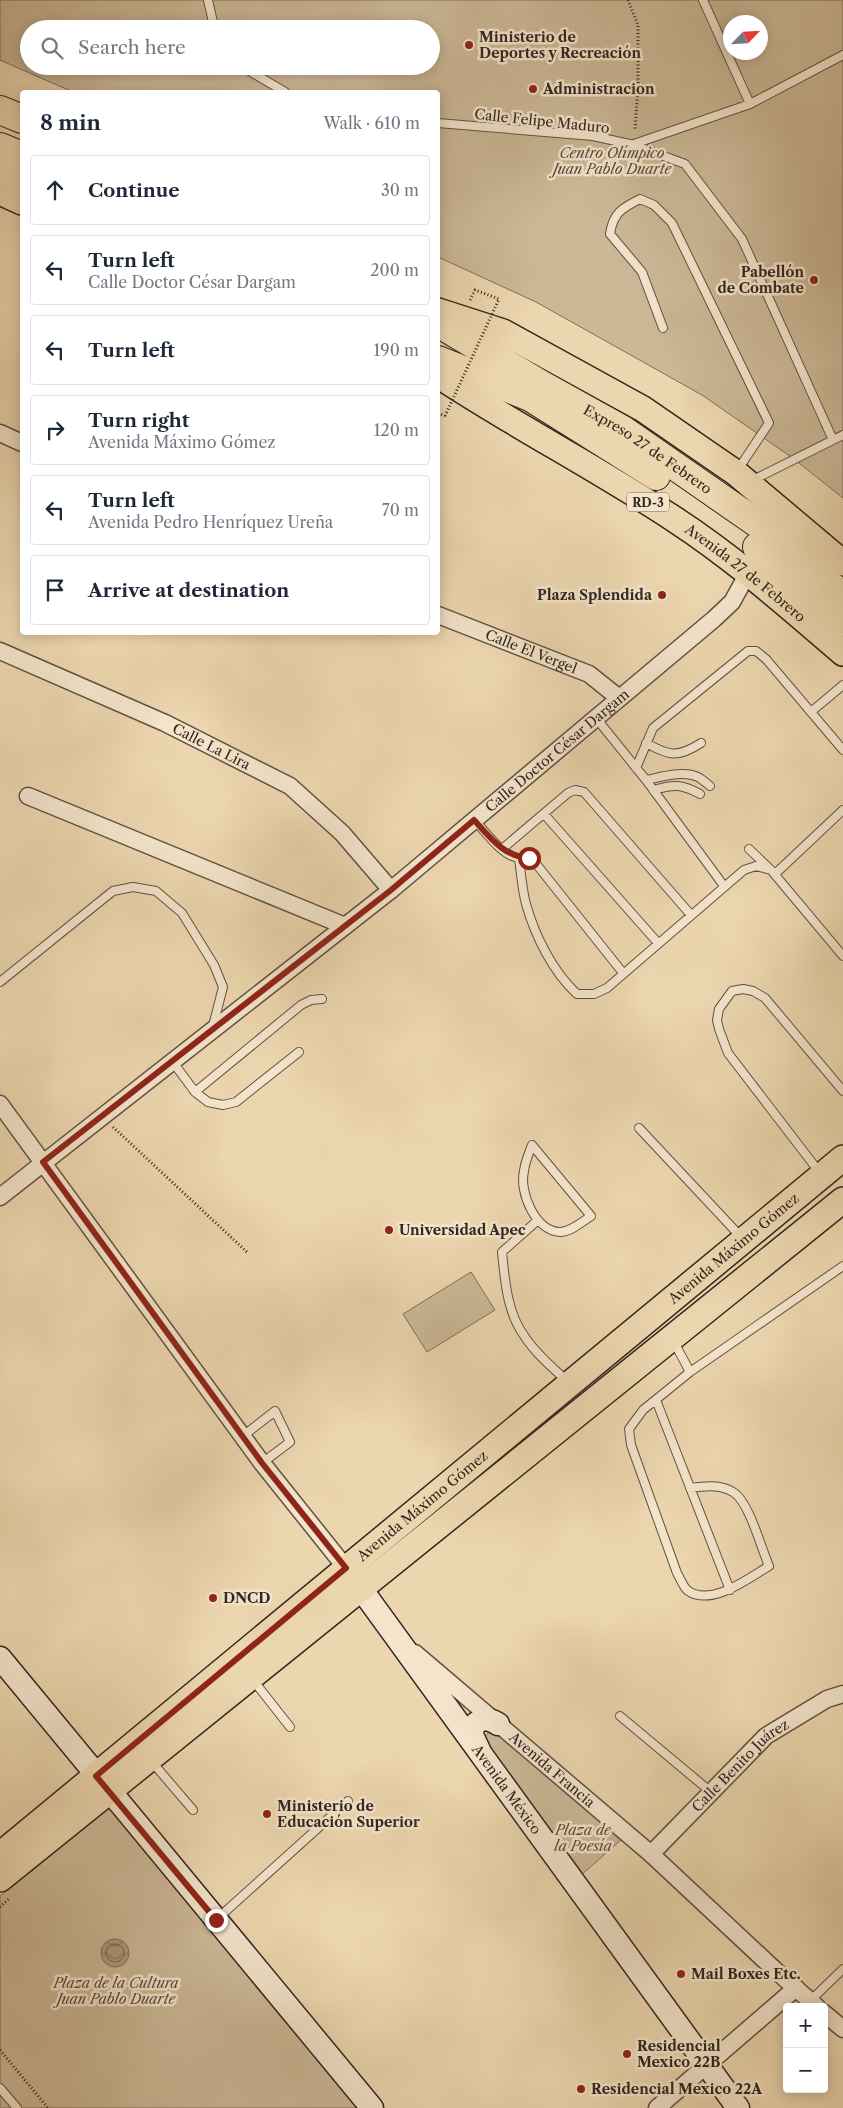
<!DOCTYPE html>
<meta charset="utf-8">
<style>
:root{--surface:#fff;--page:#f6f6f7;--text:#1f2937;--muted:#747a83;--line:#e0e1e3}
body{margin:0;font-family:"Libre Caslon Text",serif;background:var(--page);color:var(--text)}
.controls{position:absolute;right:15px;bottom:15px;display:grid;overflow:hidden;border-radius:5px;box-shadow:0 2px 12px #0003}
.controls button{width:45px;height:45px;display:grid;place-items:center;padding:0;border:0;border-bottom:1px solid var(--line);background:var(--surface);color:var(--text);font:25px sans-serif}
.compass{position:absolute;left:723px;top:15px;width:45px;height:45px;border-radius:50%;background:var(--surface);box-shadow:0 2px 12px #0003;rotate:65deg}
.stop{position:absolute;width:15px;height:15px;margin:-11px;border:4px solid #8f2418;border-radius:50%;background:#fff}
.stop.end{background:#8f2418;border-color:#fff;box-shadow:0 1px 5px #0008}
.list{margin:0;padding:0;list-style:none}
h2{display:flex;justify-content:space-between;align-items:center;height:65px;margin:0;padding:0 20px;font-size:21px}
h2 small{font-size:16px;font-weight:400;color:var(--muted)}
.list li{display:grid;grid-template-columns:32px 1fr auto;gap:15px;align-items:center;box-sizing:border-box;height:70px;margin:0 10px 10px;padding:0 10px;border:1px solid var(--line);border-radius:5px}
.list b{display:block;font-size:19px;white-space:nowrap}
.list p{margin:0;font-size:16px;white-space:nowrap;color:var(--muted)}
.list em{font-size:16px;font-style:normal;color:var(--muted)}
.icon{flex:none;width:28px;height:28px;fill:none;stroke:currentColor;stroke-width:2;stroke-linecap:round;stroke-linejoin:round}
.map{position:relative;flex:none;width:843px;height:2108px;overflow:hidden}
.search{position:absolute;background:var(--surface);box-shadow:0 2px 12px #0003;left:20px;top:20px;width:420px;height:55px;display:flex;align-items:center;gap:12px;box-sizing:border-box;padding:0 18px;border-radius:28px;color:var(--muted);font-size:19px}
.panel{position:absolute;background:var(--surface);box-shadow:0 2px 12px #0003;left:20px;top:90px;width:420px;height:545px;border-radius:5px}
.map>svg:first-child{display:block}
</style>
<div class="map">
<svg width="843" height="2108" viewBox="0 0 843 2108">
<defs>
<pattern id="water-waves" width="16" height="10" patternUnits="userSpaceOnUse" patternTransform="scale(1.25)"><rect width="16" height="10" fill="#ac9a7e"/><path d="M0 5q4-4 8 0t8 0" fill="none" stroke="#8d7d67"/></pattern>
</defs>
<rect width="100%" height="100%" fill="#ecd6af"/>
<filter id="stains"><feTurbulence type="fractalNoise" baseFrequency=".004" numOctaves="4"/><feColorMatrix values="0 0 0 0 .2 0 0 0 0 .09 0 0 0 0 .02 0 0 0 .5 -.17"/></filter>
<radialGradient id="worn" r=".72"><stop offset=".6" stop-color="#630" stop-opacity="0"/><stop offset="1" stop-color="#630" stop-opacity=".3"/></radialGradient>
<path fill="#ccb897" stroke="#7e6e5b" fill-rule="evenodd" d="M0,0h843v498l-49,-39 -92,-64 -166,-93 -98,-45v-165h-365l-73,-32zM730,22h30v30h-30zM29,29h402v37h-402z
M471,1272l24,38 -68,42 -24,-38z
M490,1731h7l125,108 -43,38 -98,-136z
M112,1804l253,304h-365v-212z"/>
<path fill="url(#water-waves)" stroke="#7b6b58" d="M101 1953a14 14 0 1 1 28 0a14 14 0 1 1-28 0Z"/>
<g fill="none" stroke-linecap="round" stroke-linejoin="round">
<path stroke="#6e604e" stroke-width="1" d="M106 1953a9 9 0 1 1 18 0a9 9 0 1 1-18 0Z"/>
<defs>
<path id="lane" d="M208,0l5,22 4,7
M703,0l47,104
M241,66l44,26
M438,123l155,13 41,9 51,19 57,75 91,201
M634,144l116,-40 93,-49
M663,328l-21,-56 -32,-38c3,-21 12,-26 30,-35l14,6 18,18 97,200 -32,48
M751,481l92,-46
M812,711l31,-26
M596,718l50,62 78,106
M646,743c23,13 32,15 55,0
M636,768l17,-40 95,-77h8l10,8 77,91
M646,780c15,-3 37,-10 52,-3 4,2 8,6 12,9
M653,790c21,-6 29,-6 47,4
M544,814l114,129
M474,820c12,12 23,29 38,36 11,5 14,0 25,9l86,108
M502,849l66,-56 7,-3 9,2 107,123
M749,849l22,21 72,86
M519,858c2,15 3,31 7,46 9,32 27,68 51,90h17l13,-6 137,-118 12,-4 15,4
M775,874l68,-64
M0,982l113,-91 20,-4 23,4 26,22 32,52 9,22 -10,39
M172,1061l23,31 13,10 15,3 13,-3 63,-50
M195,1092l106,-87 10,-5 11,-1
M639,1128l103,110
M532,1145l59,71c-8,5 -20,16 -31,16 -25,-1 -41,-40 -36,-61 1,-9 5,-18 8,-26z
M820,1173l-92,-120 -9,-24 -2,-9 2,-11 13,-18 11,-2 10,2 12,7 78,93
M538,1220l-36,32c3,29 5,61 23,85 11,17 28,31 43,45
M674,1342l16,30
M656,1400l74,190
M243,1436l32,-25 15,31 -28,21
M690,1488c14,-2 30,-4 43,4 16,9 28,56 36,74 -20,12 -59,42 -82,24 -4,-4 -7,-12 -10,-17l-46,-128 -2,-16 14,-19 47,-38 153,-106
M253,1680l37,47
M620,1716l91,76
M152,1762l41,48
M217,1919l131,-118
M810,2001l33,-32
M0,2088l17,20"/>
<g id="street">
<path d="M0,433l22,10"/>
<path id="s1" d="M438,615l151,59 30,24"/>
<path id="s2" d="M0,651l165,72 125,63 52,47 49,57"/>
<path d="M28,796l317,130"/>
<path d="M0,1104l262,359 84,105"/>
<path id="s3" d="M0,1197l391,-307 323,-271 18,-17 16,-29"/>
<path id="s4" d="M415,1653l236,201 123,115 43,38"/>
<path id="s5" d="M651,1854l115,-118 61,-37 16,-5"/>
<path d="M824,2013l19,16"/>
<path d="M657,2108l139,-120"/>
</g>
<g id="secondary">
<path id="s6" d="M351,1575l387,533"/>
<path d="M0,1658l372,450"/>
<path d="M479,1750l-7,-15 1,-9c9,-9 14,-8 25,-2"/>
</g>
<g id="primary">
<path d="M0,192l22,10"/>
<path d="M438,311l65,21 140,77 93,64 107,90"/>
<path id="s7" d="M438,375c77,51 159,93 236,144 60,39 114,87 169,134"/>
<path id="s8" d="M0,1855l843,-697"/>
<path d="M0,1879l843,-679"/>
</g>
<g id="highway">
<path d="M0,110l22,9"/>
<path d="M0,147l22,9"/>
<path d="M0,171l22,10"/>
<path id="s9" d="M438,323l104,62 81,45 144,100 76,66"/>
<path d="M438,360l92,37 126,79"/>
<path d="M757,547l86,75"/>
</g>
</defs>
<use href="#lane" stroke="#605143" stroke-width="10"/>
<use href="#street" stroke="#605143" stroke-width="19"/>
<use href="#secondary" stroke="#31251f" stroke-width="25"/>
<use href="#primary" stroke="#31251f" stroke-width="28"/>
<use href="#highway" stroke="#31251f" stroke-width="30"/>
<path stroke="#31251f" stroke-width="3" stroke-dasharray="1 2.5" stroke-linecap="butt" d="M628,0l10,25v60l-3,46
M470,300l5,-10 24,9
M438,413l7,3
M113,1127l135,126
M0,1907l10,-9
M0,2050l48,58"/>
<use href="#lane" stroke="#f3e4cb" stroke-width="8"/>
<use href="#street" stroke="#f3e4cb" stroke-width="16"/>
<use href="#secondary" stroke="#f3e4cb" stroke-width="22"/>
<use href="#primary" stroke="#ecd6af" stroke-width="25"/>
<use href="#highway" stroke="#ecd6af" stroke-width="28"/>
<path stroke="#31251f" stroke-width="3" stroke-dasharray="1 2.5" stroke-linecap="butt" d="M445,416l54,-117"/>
</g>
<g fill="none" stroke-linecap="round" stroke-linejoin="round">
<path stroke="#8f2418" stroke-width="6" d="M216,1920l-120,-144 250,-208 -84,-105 -219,-301 348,-272 83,-70c16,17 30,37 55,38"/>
</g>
<g fill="#8f2418" stroke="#f3e4cb" stroke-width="2">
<circle cx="469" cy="45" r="5"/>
<circle cx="533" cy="89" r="5"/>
<circle cx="814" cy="280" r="5"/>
<circle cx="662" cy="595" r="5"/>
<circle cx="389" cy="1230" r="5"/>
<circle cx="213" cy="1598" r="5"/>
<circle cx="267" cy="1814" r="5"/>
<circle cx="681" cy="1974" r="5"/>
<circle cx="627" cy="2054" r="5"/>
<circle cx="581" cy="2089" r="5"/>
</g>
<g text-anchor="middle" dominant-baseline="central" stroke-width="5" stroke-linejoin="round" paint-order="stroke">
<rect fill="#f3e4cb" stroke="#6b5e53" stroke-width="1" x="627" y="492.5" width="42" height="19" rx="4"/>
<g font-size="12" font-weight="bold" fill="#31251f">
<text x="648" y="502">RD-3</text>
</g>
<g font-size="14" font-weight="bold" fill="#31251f" stroke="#f3e4cb" text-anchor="start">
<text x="479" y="37">Ministerio de<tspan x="479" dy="16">Deportes y Recreación</tspan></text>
<text x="543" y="89">Administracion</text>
<text x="804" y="272" text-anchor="end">Pabellón<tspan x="804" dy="16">de Combate</tspan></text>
<text x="652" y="595" text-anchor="end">Plaza Splendida</text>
<text x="399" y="1230">Universidad Apec</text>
<text x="223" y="1598">DNCD</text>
<text x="277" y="1806">Ministerio de<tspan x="277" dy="16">Educación Superior</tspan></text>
<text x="691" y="1974">Mail Boxes Etc.</text>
<text x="637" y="2046">Residencial<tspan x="637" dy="16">Mexico 22B</tspan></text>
<text x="591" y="2089">Residencial Mexico 22A</text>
</g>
<g font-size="14" fill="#31251f" stroke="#f3e4cb">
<text transform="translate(542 121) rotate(6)">Calle Felipe Maduro</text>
<text stroke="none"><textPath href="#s9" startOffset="245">Expreso 27 de Febrero</textPath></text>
<text stroke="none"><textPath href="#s7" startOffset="366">Avenida 27 de Febrero</textPath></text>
<text stroke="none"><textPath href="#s1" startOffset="100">Calle El Vergel</textPath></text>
<text stroke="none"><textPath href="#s2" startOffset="232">Calle La Lira</textPath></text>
<text stroke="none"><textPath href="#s3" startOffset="714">Calle Doctor César Dargam</textPath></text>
<text stroke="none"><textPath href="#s8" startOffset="952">Avenida Máximo Gómez</textPath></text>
<text stroke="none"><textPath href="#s8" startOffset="548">Avenida Máximo Gómez</textPath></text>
<text stroke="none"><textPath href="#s5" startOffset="126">Calle Benito Juárez</textPath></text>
<text stroke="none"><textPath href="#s4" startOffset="180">Avenida Francia</textPath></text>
<text stroke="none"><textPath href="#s6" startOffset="265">Avenida México</textPath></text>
</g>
<g font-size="14" font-style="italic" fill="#584a3d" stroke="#f3e4cb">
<text x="612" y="153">Centro Olímpico<tspan x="612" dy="16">Juan Pablo Duarte</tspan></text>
<text x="583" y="1830">Plaza de<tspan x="583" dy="16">la Poesía</tspan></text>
<text x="116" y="1983">Plaza de la Cultura<tspan x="116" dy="16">Juan Pablo Duarte</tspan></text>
</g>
</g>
<rect width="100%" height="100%" filter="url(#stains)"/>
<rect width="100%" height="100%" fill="url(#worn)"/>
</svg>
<div class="controls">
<button>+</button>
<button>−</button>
</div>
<svg class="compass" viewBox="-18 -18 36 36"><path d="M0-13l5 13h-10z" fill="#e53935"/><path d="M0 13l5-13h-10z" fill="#747a83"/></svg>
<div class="stop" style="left:529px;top:858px"></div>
<div class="stop end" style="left:216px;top:1920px"></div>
<div class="search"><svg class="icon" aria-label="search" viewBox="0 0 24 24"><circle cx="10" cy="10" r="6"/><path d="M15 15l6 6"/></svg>Search here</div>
<section class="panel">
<h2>8 min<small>Walk · 610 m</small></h2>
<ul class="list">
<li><svg class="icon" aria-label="ahead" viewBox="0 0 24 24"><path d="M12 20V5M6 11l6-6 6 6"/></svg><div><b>Continue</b></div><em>30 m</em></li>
<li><svg class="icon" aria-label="left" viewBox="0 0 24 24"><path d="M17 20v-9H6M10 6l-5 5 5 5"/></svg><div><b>Turn left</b><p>Calle Doctor César Dargam</p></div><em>200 m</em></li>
<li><svg class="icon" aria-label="left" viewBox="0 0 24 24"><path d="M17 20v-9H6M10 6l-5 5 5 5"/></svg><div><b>Turn left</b></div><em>190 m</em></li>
<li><svg class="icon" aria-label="right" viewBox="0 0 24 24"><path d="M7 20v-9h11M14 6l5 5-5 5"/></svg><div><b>Turn right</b><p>Avenida Máximo Gómez</p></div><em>120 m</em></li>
<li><svg class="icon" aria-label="left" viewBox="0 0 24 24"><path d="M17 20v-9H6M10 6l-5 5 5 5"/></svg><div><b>Turn left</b><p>Avenida Pedro Henríquez Ureña</p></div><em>70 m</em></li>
<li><svg class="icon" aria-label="arrive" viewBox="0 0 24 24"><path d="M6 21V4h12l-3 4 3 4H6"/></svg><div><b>Arrive at destination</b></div></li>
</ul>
</section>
</div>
